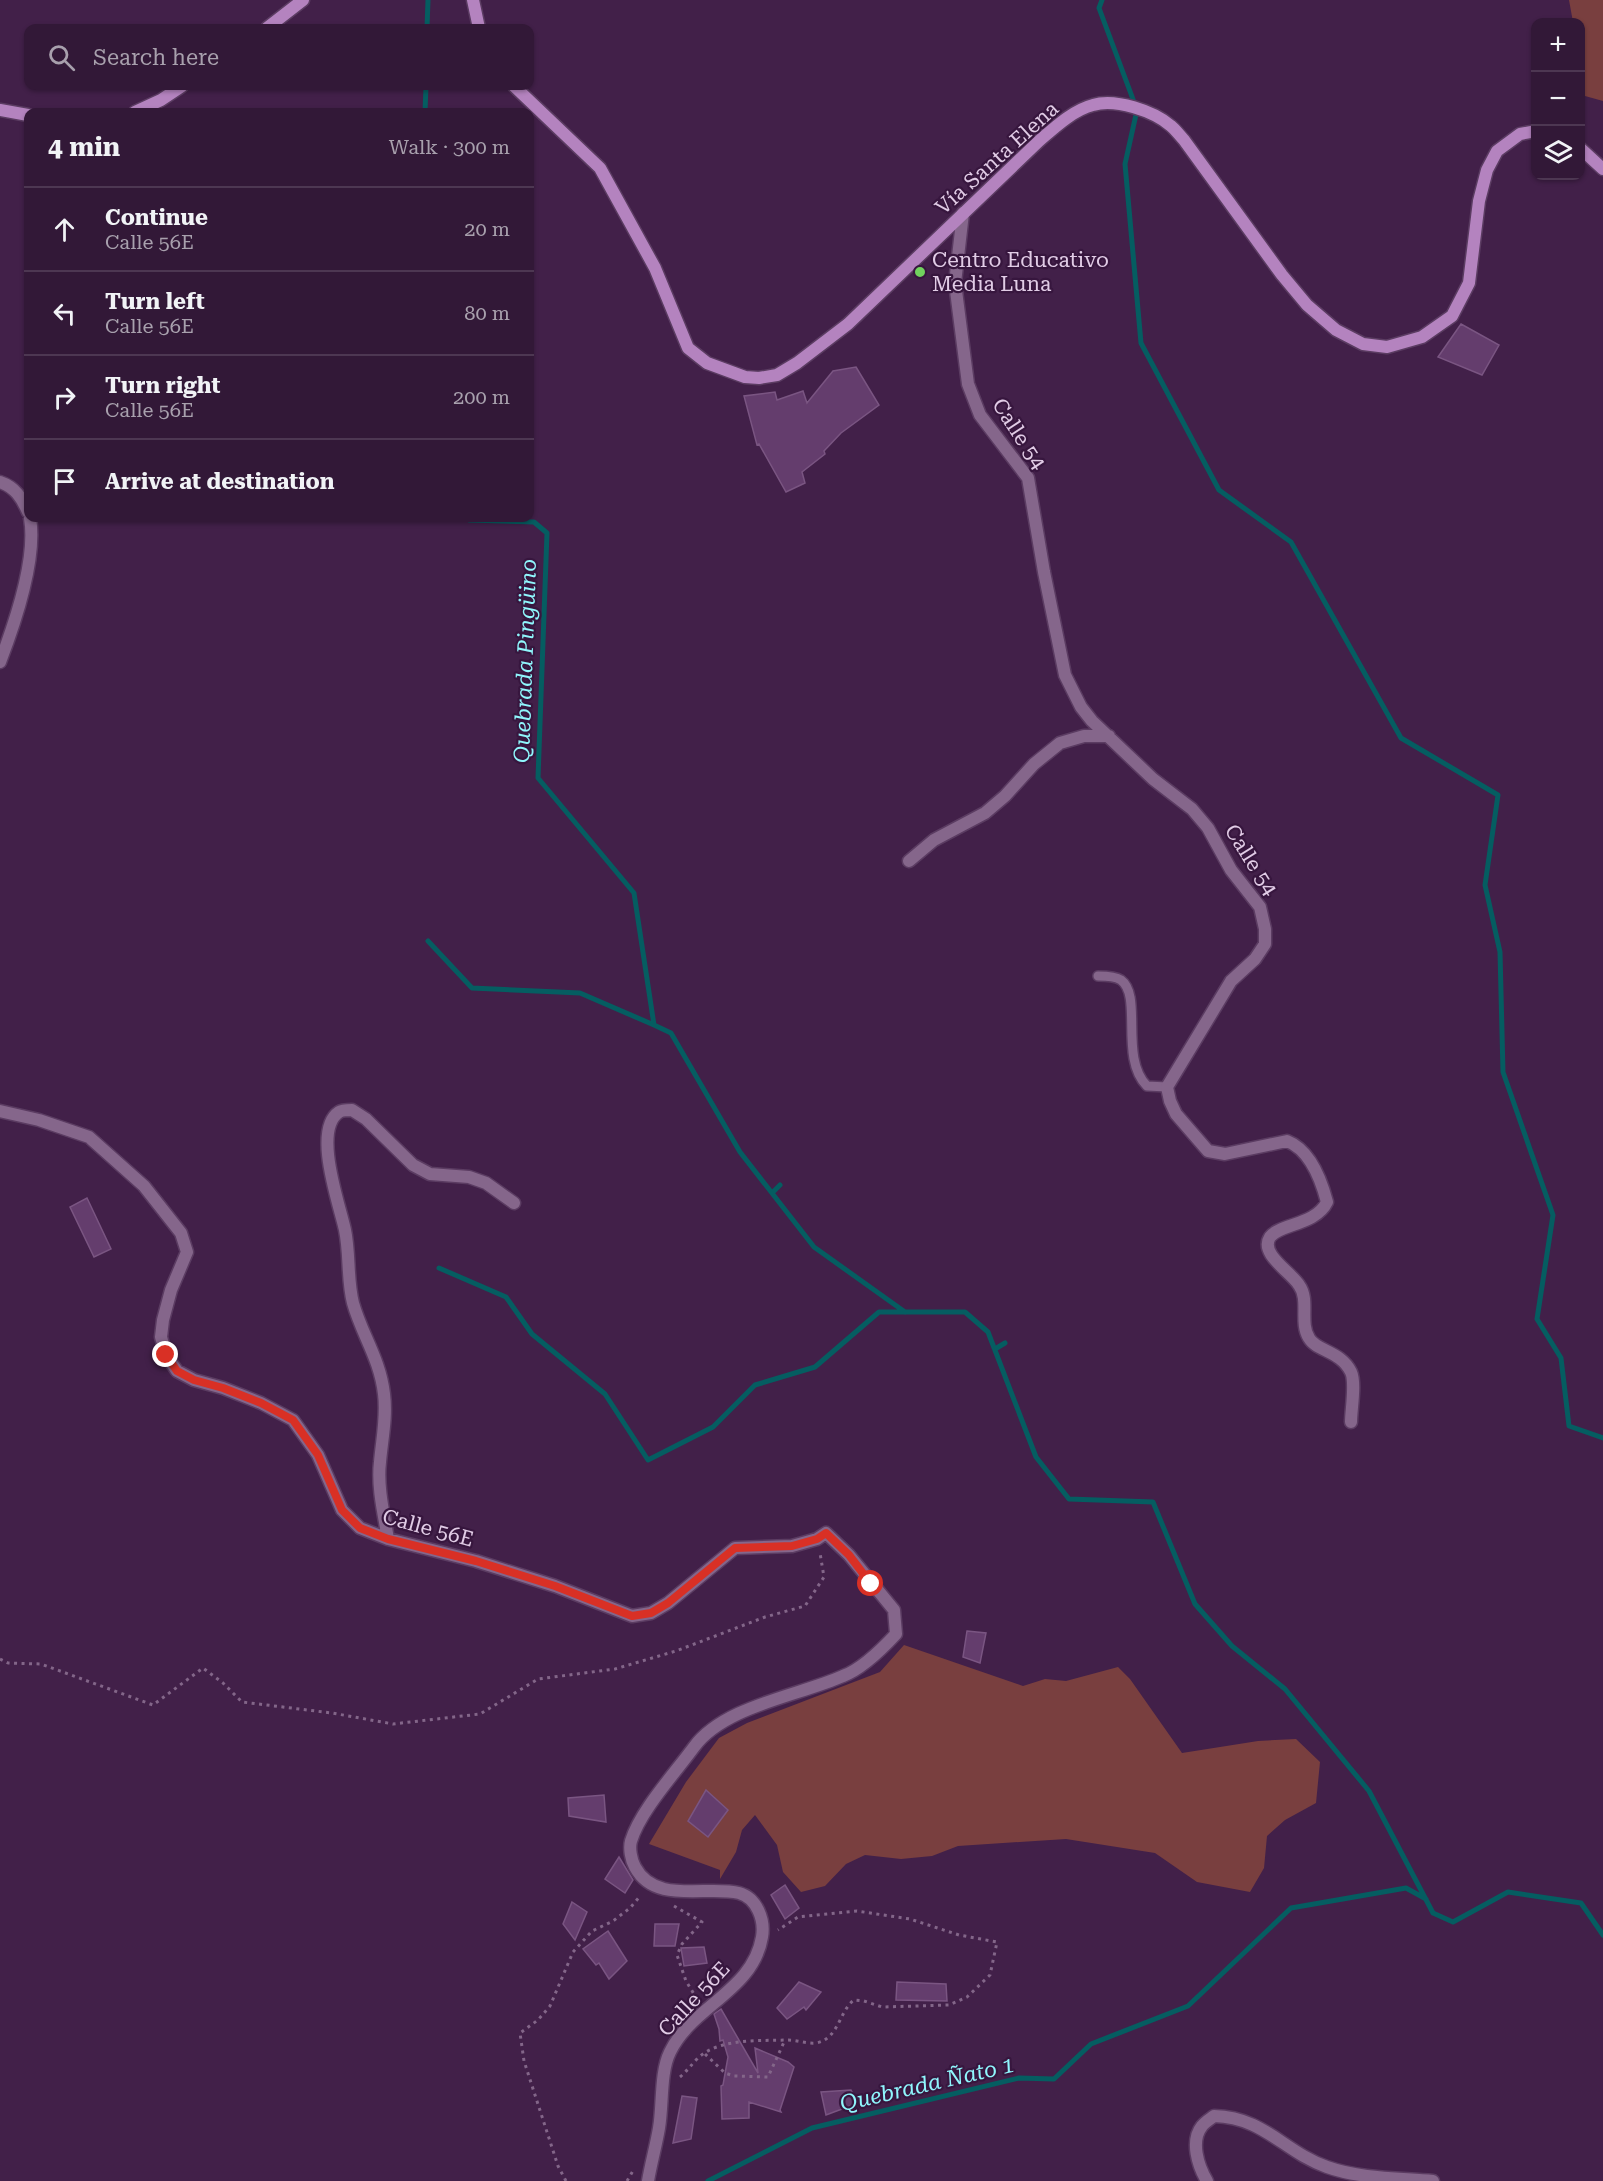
<!DOCTYPE html>
<meta charset="utf-8">
<style>
:root{--surface:#321837;--page:#3d2542;--text:#f1f3f6;--muted:#a8a0ad;--line:#4d3752}
body{margin:0;font-family:"Roboto Serif",serif;background:var(--page);color:var(--text)}
.controls{position:absolute;right:18px;top:18px;display:grid;overflow:hidden;border-radius:12px;box-shadow:0 2px 4px #0004}
.controls button{width:54px;height:54px;display:grid;place-items:center;padding:0;border:0;border-bottom:2px solid var(--line);background:var(--surface);color:var(--text);font:30px sans-serif}
.stop{position:absolute;width:18px;height:18px;margin:-14px;border:4px solid #d93025;border-radius:50%;background:#fff}
.stop.end{background:#d93025;border-color:#fff;box-shadow:0 2px 6px #0008}
.list{margin:0;padding:0;list-style:none}
h2{display:flex;justify-content:space-between;align-items:center;height:78px;margin:0;padding:0 24px;font-size:26px}
h2 small{font-size:20px;font-weight:400;color:var(--muted)}
.list li{display:grid;grid-template-columns:39px 1fr auto;gap:18px;align-items:center;box-sizing:border-box;height:84px;padding:0 24px;border-top:2px solid var(--line)}
.list b{display:block;font-size:22px;white-space:nowrap}
.list p{margin:0;font-size:20px;white-space:nowrap;color:var(--muted)}
.list em{font-size:20px;font-style:normal;color:var(--muted)}
.icon{flex:none;width:33px;height:33px;fill:none;stroke:currentColor;stroke-width:2;stroke-linecap:round;stroke-linejoin:round}
.map{position:relative;flex:none;width:1603px;height:2181px;overflow:hidden}
.search{position:absolute;background:var(--surface);box-shadow:0 2px 4px #0004;left:24px;top:24px;width:510px;height:66px;display:flex;align-items:center;gap:15px;box-sizing:border-box;padding:0 21px;border-radius:12px;color:var(--muted);font-size:22px}
.panel{position:absolute;background:var(--surface);box-shadow:0 2px 4px #0004;left:24px;top:108px;width:510px;height:414px;border-radius:12px}
.map>svg:first-child{display:block}
</style>
<div class="map">
<svg width="1603" height="2181" viewBox="0 0 1603 2181">
<rect width="100%" height="100%" fill="#422049"/>
<path fill="#793f3f" d="M1569,0h34v101l-18,-5 -4,-27 -1,-47h-7z
M904,1645l119,41 22,-7 21,2 52,-14 12,12 52,74 76,-12 38,-2 24,23 -4,41 -31,17 -18,16 -3,32 -14,24 -53,-10 -42,-29 -89,-14 -108,7 -26,10 -31,3 -36,-4 -19,9 -21,22 -24,6 -18,-20 -6,-27 -22,-30 -13,15 -6,22 -16,27v-9l-71,-26 37,-62 33,-44 28,-15 133,-51z"/>
<g fill="none" stroke-linecap="round" stroke-linejoin="round">
<path stroke="#055d61" stroke-width="5" d="M1102,0l-3,8 38,102 -12,54 16,179 78,147 72,52 110,196 97,57 -13,90 15,67 3,120 50,143 -16,104 24,39 8,68 34,12
M427,28l1,-28
M425,112l1,-26
M467,518l2,2 65,2 13,11 -9,245 96,115 20,132 17,8 69,119 74,95 91,65
M428,941l44,47 108,5 74,32
M772,1193l8,-8
M439,1268l67,29 26,37 73,60 43,66 65,-33 42,-42 60,-18 64,-55h86l23,20 48,125 33,42 84,3 42,102 37,42 53,43 84,102 64,122 20,9 55,-30 73,11 22,32
M995,1349l10,-6
M708,2181l104,-53 207,-50 35,1 37,-35 97,-38 103,-98 115,-20 20,11"/>
</g>
<path fill="#643d6d" stroke="#7a5582" stroke-width="1.5" d="M1461,324l38,21 -17,30 -44,-18z
M856,367l23,38 -38,28 -17,18 1,3 -23,18 3,11 -19,9 -27,-48 -2,1 -13,-49 31,-4 2,8 26,-9 4,12 26,-32z
M87,1198l24,51 -17,8 -24,-50z
M967,1631l19,2 -6,30 -17,-6z
M706,1790l22,20 -20,27 -20,-16z
M604,1795l2,27 -37,-6 -1,-18z
M619,1857l14,23 -8,13 -20,-14z
M785,1885l14,23 -14,11 -14,-24z
M572,1902l15,10 -12,28 -12,-16z
M655,1924h24l-4,22h-21z
M608,1931l19,30 -18,18 -10,-16 -3,2 -13,-16z
M704,1947l3,16 -23,3 -3,-18z
M799,1982l22,10 -15,18 -2,-3 -17,12 -10,-11z
M897,1982l49,2 1,17 -51,-1z
M721,2009l37,64 -3,-25 33,14 6,5 -14,43 1,2 -32,-10v16l-27,1 -1,-33 2,-1 5,-28 -5,-17 -3,1 -1,-12 -5,-15z
M851,2090l7,13 -32,12 -5,-23z
M682,2096l15,2 -6,41 -18,4z"/>
<g fill="none" stroke-linecap="round" stroke-linejoin="round">
<defs>
<path id="service" d="M1098,976c7,0 17,0 23,4 22,16 -2,78 26,106l20,1"/>
<path id="minor" d="M963,213l-8,70 13,101 12,31 48,63 16,94 21,103 16,32 11,14 61,58 39,30 16,19 23,42 29,37 5,22v15l-10,15 -24,22 -64,106 3,14 6,13 32,37 17,3 62,-13c23,9 34,38 40,61 -11,23 -48,22 -57,35 -11,17 21,35 29,48 11,15 0,37 10,53 7,13 32,13 42,34 5,11 0,38 0,50
M0,482c15,5 22,16 28,30
M0,662c15,-39 37,-103 30,-144
M909,861l25,-21 51,-27 20,-17 29,-32 26,-21 24,-7h25
M0,1111l39,9 50,17 55,49 37,47 6,19 -16,38 -8,30 -2,17 5,18 11,16 17,9 29,8 38,15 32,17 25,35 24,55 18,18 28,11 88,22 79,25 77,30 19,-3 17,-10 67,-55 57,-2 25,-7 9,-6 23,22 45,55 2,24c-13,14 -34,35 -53,42 -45,20 -119,30 -149,71 -19,26 -54,64 -63,94 -2,7 0,19 4,26 20,38 72,18 104,26 18,5 26,27 23,44 -9,54 -70,69 -92,115 -10,20 -7,53 -11,76 -3,18 -8,35 -11,53
M388,1539c-4,-24 -11,-52 -8,-77 2,-23 7,-45 4,-68 -4,-35 -22,-59 -31,-91 -6,-23 -3,-49 -8,-73 -5,-24 -33,-100 -6,-118 3,-2 9,-2 13,-2l14,9 47,46 17,9 39,3 17,6 28,20
M1207,2181c-9,-15 -17,-40 -5,-55 3,-4 8,-7 12,-10 50,1 70,36 113,51 34,12 71,11 106,14"/>
<path id="secondary" d="M473,0l6,28
M267,28l36,-28
M514,86l86,82 55,100 33,80 19,15 38,14 14,1 18,-3 20,-12 51,-39 191,-183c15,-13 34,-31 54,-36 22,-7 61,6 78,21 5,4 9,10 13,14l98,135 25,30 29,25 27,14 24,3 35,-10 30,-21 17,-33 10,-82 8,-31 10,-19 23,-17 16,-3
M0,110l28,5
M135,112l26,-12 21,-14
M1580,148l23,21"/>
</defs>
<use href="#service" stroke="#5b3c62" stroke-width="12"/>
<use href="#minor" stroke="#5b3c62" stroke-width="15"/>
<use href="#secondary" stroke="#5b3c62" stroke-width="15"/>
<path stroke="#836689" stroke-width="3" stroke-dasharray="3 4.5" stroke-linecap="butt" d="M0,1659l8,4 33,1 112,41 50,-37 20,15 19,19 90,11 61,11 87,-10 58,-35 77,-10 61,-18 89,-34 40,-11 19,-29 -4,-24
M674,1906l28,16 -20,22 -5,11 9,26 11,18
M705,2054l20,19 9,3 34,1 17,-37
M680,2077c7,-6 12,-13 19,-20 22,-19 61,-16 89,-17 9,0 19,4 28,3 23,-4 23,-32 38,-43l10,1 18,6 67,-2 18,-8 23,-22 7,-33 -38,-7 -49,-16 -53,-8 -59,6 -20,13
M566,2181l-8,-15 -34,-105 -4,-28 18,-13 12,-14 23,-54 19,-21 21,-10 17,-13 11,-13
M627,2181l7,-12"/>
<use href="#service" stroke="#85668b" stroke-width="9"/>
<use href="#minor" stroke="#85668b" stroke-width="12"/>
<use href="#secondary" stroke="#b483bf" stroke-width="12"/>
</g>
<g fill="none" stroke-linecap="round" stroke-linejoin="round">
<path stroke="#d93025" stroke-width="8" d="M166,1355l11,16 17,9 29,8 38,15 32,17 25,35 24,55 18,18 28,11 88,22 79,25 77,30 19,-3 17,-10 67,-55 57,-2 25,-7 9,-6 23,22 22,29"/>
</g>
<circle fill="#71d25e" stroke="#37163e" stroke-width="2" cx="920" cy="272" r="6"/>
<g text-anchor="middle" dominant-baseline="central" stroke-width="4.5" stroke-linejoin="round" paint-order="stroke">
<g font-size="21" fill="#e1cce6" stroke="#37163e">
<text transform="translate(997 158) rotate(-42)">Vía Santa Elena</text>
<text transform="translate(1019 434) rotate(57)">Calle 54</text>
<text transform="translate(1251 860) rotate(58)">Calle 54</text>
<text transform="translate(428 1528) rotate(15)">Calle 56E</text>
<text transform="translate(694 1999) rotate(-47)">Calle 56E</text>
</g>
<g font-size="21" fill="#e1cce6" stroke="#37163e" text-anchor="start">
<text x="932" y="260">Centro Educativo<tspan x="932" dy="24">Media Luna</tspan></text>
</g>
<g font-size="22" font-style="italic" fill="#90f7fd" stroke="#37163e">
<text transform="translate(525 661) rotate(-88)">Quebrada Pingüino</text>
<text transform="translate(927 2084) rotate(-13)">Quebrada Ñato 1</text>
</g>
</g>
</svg>
<div class="controls">
<button>+</button>
<button>−</button>
<button><svg class="icon" aria-label="layers" viewBox="0 0 24 24"><path d="M12 4l9 5-9 5-9-5zM3 14l9 5 9-5"/></svg></button>
</div>
<div class="stop" style="left:871px;top:1584px"></div>
<div class="stop end" style="left:166px;top:1355px"></div>
<div class="search"><svg class="icon" aria-label="search" viewBox="0 0 24 24"><circle cx="10" cy="10" r="6"/><path d="M15 15l6 6"/></svg>Search here</div>
<section class="panel">
<h2>4 min<small>Walk · 300 m</small></h2>
<ul class="list">
<li><svg class="icon" aria-label="ahead" viewBox="0 0 24 24"><path d="M12 20V5M6 11l6-6 6 6"/></svg><div><b>Continue</b><p>Calle 56E</p></div><em>20 m</em></li>
<li><svg class="icon" aria-label="left" viewBox="0 0 24 24"><path d="M17 20v-9H6M10 6l-5 5 5 5"/></svg><div><b>Turn left</b><p>Calle 56E</p></div><em>80 m</em></li>
<li><svg class="icon" aria-label="right" viewBox="0 0 24 24"><path d="M7 20v-9h11M14 6l5 5-5 5"/></svg><div><b>Turn right</b><p>Calle 56E</p></div><em>200 m</em></li>
<li><svg class="icon" aria-label="arrive" viewBox="0 0 24 24"><path d="M6 21V4h12l-3 4 3 4H6"/></svg><div><b>Arrive at destination</b></div></li>
</ul>
</section>
</div>
